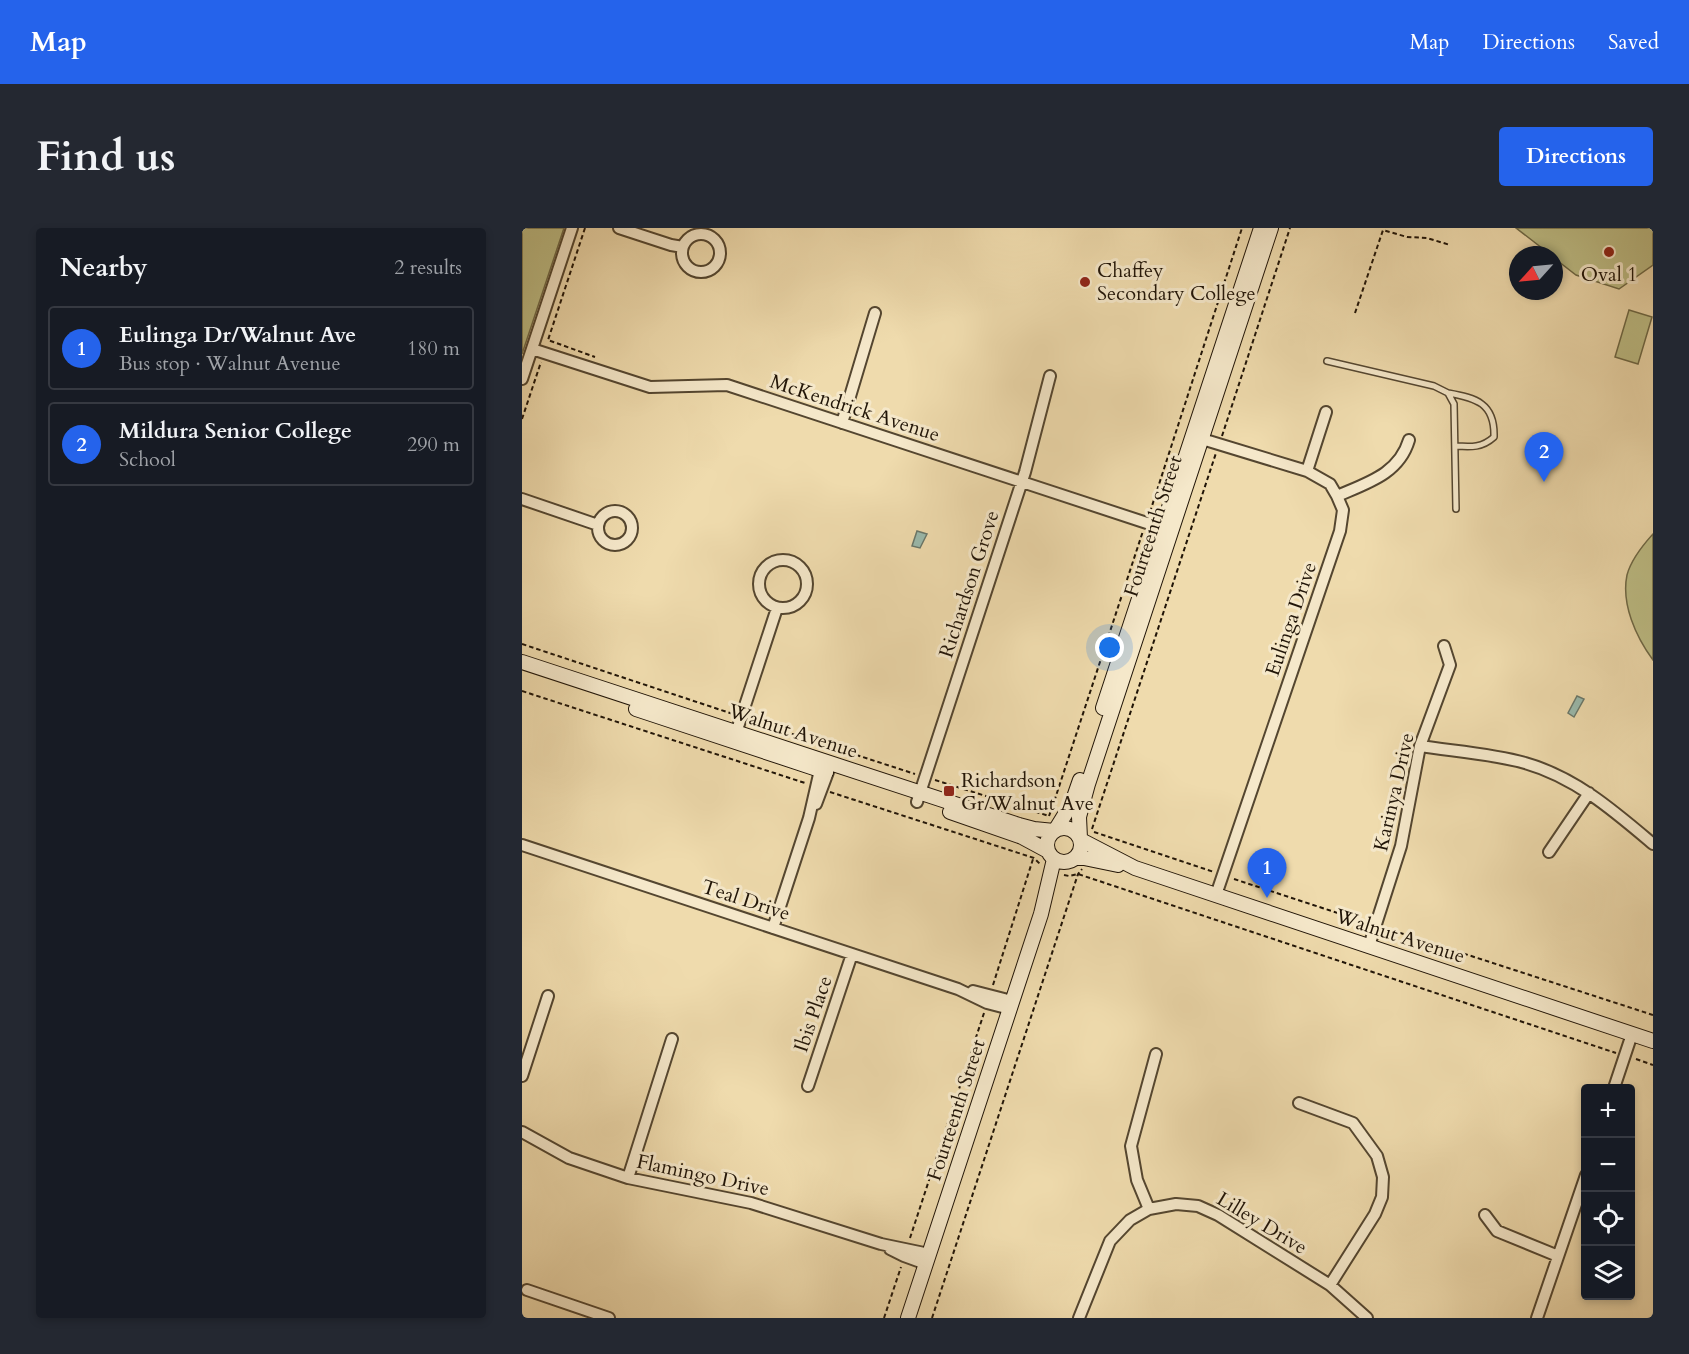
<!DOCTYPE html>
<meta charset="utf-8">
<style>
:root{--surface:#171b24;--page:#242831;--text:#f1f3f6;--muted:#9ea1a6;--line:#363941;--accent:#2563eb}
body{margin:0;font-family:Cardo,serif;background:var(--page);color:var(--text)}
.controls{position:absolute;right:18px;bottom:18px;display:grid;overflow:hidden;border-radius:6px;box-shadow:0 3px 9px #0003}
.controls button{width:54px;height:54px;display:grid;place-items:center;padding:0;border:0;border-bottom:2px solid var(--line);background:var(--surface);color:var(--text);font:30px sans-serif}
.compass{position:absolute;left:987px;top:18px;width:54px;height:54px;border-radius:50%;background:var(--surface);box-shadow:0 3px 9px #0003;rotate:243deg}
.you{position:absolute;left:588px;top:420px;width:21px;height:21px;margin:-15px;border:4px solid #fff;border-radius:50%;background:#1a73e8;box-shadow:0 0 0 9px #1a73e833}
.badge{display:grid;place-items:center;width:39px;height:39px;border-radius:50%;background:var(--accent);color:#fff;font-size:20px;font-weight:700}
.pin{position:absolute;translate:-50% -50px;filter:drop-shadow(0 2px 3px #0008)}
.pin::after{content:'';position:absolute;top:32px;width:21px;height:18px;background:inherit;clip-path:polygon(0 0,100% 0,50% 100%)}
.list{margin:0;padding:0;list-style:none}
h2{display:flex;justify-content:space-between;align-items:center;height:78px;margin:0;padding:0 24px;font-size:26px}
h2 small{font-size:20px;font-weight:400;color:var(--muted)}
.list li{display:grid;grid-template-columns:39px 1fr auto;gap:18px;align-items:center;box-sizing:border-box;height:84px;margin:0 12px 12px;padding:0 12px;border:2px solid var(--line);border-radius:6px}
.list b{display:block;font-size:22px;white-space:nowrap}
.list p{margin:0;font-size:20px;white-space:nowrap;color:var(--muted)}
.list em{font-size:20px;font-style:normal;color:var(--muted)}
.icon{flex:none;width:33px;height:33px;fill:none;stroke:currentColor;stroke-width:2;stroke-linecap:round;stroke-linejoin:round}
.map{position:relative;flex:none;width:1131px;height:1090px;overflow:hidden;border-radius:6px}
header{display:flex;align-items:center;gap:36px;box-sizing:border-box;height:84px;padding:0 30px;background:var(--accent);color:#fff}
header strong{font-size:28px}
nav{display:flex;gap:33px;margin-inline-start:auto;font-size:21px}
.intro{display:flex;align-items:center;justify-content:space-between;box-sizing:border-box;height:144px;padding:0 36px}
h1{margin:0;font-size:42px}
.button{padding:15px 27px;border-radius:6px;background:var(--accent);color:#fff;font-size:21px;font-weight:700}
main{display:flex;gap:36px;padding:0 36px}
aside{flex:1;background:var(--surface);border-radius:6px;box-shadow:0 3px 9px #0003}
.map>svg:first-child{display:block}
</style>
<header>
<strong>Map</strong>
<nav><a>Map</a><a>Directions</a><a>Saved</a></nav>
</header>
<div class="intro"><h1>Find us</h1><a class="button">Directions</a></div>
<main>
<aside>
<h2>Nearby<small>2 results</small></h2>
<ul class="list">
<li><span class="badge">1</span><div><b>Eulinga Dr/Walnut Ave</b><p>Bus stop · Walnut Avenue</p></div><em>180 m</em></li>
<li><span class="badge">2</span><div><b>Mildura Senior College</b><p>School</p></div><em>290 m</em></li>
</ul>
</aside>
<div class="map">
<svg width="1131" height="1090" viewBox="0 0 1131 1090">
<rect width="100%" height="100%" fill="#efdbad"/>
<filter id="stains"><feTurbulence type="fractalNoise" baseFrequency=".00333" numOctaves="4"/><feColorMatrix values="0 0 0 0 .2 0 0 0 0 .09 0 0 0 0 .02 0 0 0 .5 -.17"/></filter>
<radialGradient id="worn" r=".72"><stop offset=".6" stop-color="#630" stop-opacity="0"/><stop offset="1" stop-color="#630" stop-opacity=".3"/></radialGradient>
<path fill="#bebe86" stroke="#6f6946" stroke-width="1.5" d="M0,0h42l-42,126z
M994,0h137v37l-34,24 -43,-14 -22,-17v-3h-3z
M1107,82l23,7 -14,47 -23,-7z
M1131,306v126c-17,-23 -32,-56 -26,-85 4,-15 16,-30 26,-41z"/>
<path fill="#9abbae" stroke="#69786b" stroke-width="1.5" d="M395,303l10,3 -7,14 -8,-2z
M1055,468l7,3 -10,18 -6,-4z"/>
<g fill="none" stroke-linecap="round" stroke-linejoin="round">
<defs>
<path id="lane" d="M805,133l107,25 14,7 6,11 2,105
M926,165c28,5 47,10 46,44 -12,11 -23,10 -39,9"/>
<path id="street" d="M97,0l52,17 12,2
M160 25a19 19 0 1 1 38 0a19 19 0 1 1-38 0Z
M10,121l118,38 77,-2 435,143
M0,151l50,-151
M320,195l33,-110
M680,211l105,32 23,13 7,12 6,14 -3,21 -124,364
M785,243l19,-59
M815,268c30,-13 62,-22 72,-56
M0,271l76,26
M76 300a17 17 0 1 1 34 0a17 17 0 1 1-34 0Z
M237 356a24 24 0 1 1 48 0a24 24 0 1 1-48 0Z
M212,511l43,-131
M898,518c32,5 74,8 105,17 50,14 89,48 128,81
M395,574l108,-330 25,-96
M294,576l12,-32 -1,-7
M0,617l436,144 29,14 23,6
M1027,624l40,-59
M251,700l36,-110 11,-48 4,-4
M847,718l32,-100 19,-100 30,-81 -6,-19
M451,763l39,10
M0,848l26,-80
M286,858l44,-132
M1092,860l18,-54
M777,875l54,20 24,33 6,21 -1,20 -7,17 -45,71
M0,904l47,26 59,20 123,25 130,41 48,10
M106,950l44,-139
M627,981l-12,-29 -6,-34 25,-92
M963,987l12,16 61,25
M368,1021l14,7 22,8
M5,1062l82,28
M557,1090l31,-77 20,-21 19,-11 27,-5 22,2 20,9 112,70 37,33
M1015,1090l49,-143"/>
<path id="secondary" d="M0,434l497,163 15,4 20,2
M581,480l158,-480
M114,481l190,63
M428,584l72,25 26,14
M525 617a17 17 0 1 1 34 0a17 17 0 1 1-34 0Z
M534,601l16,-26 8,-23
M558,610l-1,-21 9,-33 183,-556
M559,612l54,28 518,173
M554,630h8l34,7
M386,1090l133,-404 13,-55"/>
</defs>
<use href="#lane" stroke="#544630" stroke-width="8"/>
<use href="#street" stroke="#544630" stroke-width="14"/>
<use href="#secondary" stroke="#201407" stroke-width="16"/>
<path stroke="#201407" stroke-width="2" stroke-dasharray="4.5 3" stroke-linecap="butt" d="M63,0l-37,112 47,17
M833,85l28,-83 24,7 20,1 23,7
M0,191l19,-57
M700,208l68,-208
M628,284l92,-284
M0,416l211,70
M0,463l283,92
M227,492l166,54
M413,552l114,36
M308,564l204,66 6,6
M530,580l91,-277
M527,588l3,-8 4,1
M570,601l124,-376
M572,604l120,40
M542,647l5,1 9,-2 538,179
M712,651l131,43
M863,700l268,87
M471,757l40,-126
M1114,831l17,6
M388,1010l74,-225
M362,1090l17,-51
M410,1090l146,-444 4,-5"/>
<use href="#lane" stroke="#f5e8ca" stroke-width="5"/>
<use href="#street" stroke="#f5e8ca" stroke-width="10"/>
<use href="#secondary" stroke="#f5e8ca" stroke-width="14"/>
</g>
<g fill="#8f2418" stroke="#f5e8ca" stroke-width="2">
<circle cx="1087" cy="24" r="6"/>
<circle cx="563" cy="54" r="6"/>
<rect x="421" y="557" width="12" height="12" rx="3"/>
</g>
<g text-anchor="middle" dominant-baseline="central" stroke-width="6" stroke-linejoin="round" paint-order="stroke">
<g font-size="20" fill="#201407" stroke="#f5e8ca" text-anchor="start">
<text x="575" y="42">Chaffey<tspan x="575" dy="23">Secondary College</tspan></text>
<text x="1087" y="46" text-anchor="middle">Oval 1</text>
<text x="439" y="552">Richardson<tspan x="439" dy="23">Gr/Walnut Ave</tspan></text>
</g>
<g font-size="20" fill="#201407" stroke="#f5e8ca">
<text transform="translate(333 180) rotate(18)">McKendrick Avenue</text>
<text transform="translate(631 298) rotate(-72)">Fourteenth Street</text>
<text transform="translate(447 356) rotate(-72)">Richardson Grove</text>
<text transform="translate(769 391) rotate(-71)">Eulinga Drive</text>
<text transform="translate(271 503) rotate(18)">Walnut Avenue</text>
<text transform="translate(872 564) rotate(-77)">Karinya Drive</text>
<text transform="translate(224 672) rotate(18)">Teal Drive</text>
<text transform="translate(878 708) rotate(18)">Walnut Avenue</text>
<text transform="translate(291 786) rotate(-71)">Ibis Place</text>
<text transform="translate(434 882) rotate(-72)">Fourteenth Street</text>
<text transform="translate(181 947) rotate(12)">Flamingo Drive</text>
<text transform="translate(740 995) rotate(31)">Lilley Drive</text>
</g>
</g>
<rect width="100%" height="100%" filter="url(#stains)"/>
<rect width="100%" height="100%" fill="url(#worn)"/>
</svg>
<div class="controls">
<button>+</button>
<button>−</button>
<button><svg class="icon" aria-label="locate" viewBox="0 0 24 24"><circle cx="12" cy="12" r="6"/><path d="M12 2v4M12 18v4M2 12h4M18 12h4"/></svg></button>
<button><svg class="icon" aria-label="layers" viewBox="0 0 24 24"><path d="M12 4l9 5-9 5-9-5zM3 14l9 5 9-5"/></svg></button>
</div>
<svg class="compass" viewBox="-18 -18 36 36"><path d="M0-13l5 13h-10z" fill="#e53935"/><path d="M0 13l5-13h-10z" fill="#9ea1a6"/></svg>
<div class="you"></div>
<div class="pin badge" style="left:745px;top:670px">1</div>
<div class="pin badge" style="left:1022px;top:254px">2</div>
</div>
</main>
